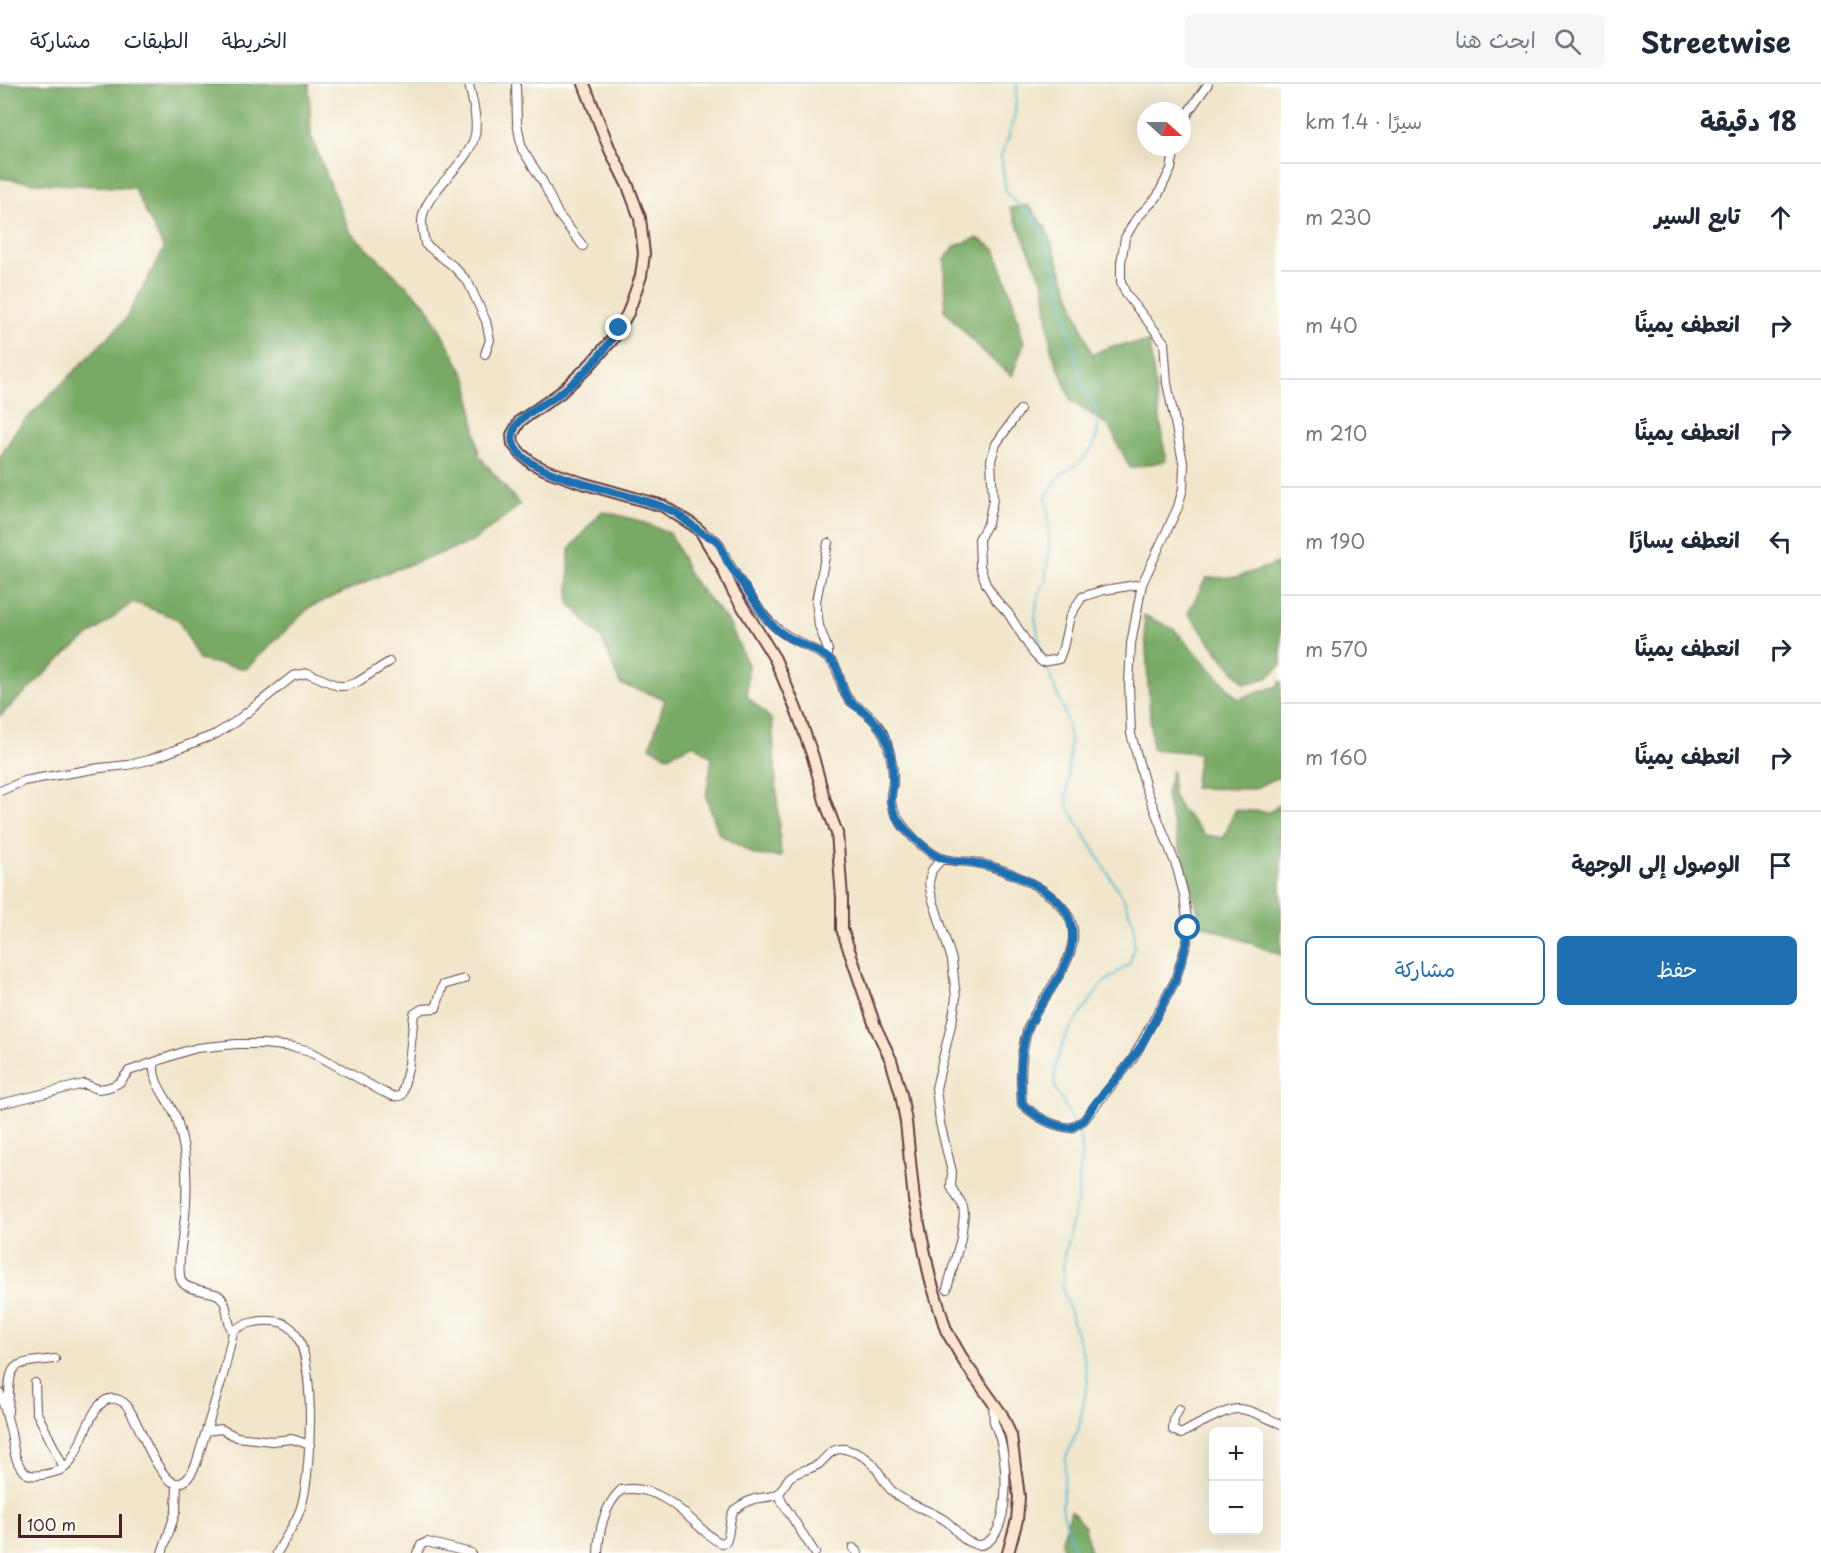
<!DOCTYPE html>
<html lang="ar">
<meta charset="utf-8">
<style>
:root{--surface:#fff;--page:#f6f6f7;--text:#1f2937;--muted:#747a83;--line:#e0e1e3;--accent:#1f6fb2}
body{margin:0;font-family:"Playpen Sans","Playpen Sans Arabic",sans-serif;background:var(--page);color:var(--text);direction:rtl}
.controls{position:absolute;right:18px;bottom:18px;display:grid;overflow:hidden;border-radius:9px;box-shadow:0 6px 24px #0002}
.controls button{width:54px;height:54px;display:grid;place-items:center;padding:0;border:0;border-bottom:2px solid var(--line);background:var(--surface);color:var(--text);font:30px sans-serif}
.compass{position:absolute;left:1137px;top:18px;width:54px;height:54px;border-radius:50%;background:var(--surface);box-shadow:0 6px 24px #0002;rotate:111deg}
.scale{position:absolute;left:18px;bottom:15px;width:104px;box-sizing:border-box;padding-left:6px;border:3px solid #4a1f2b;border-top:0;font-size:16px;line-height:21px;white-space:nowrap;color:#4a1f2b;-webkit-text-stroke:4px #fdfcf7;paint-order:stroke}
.stop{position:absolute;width:18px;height:18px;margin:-14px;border:4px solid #1f6fb2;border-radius:50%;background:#fff}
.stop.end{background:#1f6fb2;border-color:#fff;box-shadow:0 2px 6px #0008}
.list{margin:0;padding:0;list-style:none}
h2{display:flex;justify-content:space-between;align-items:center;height:78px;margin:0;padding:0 24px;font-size:26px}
h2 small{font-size:20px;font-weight:400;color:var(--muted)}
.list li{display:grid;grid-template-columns:39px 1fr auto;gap:18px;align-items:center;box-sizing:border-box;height:108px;padding:0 24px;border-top:2px solid var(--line)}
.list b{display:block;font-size:22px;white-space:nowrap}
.list em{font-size:20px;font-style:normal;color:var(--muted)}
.actions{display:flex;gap:12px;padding:18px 24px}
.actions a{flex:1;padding:14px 0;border:2px solid var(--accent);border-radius:9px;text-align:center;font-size:21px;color:var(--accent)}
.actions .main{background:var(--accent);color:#fff}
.icon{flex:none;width:33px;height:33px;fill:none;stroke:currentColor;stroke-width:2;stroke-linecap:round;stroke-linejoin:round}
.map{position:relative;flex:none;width:1281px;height:1469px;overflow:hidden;direction:ltr}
header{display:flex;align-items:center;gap:36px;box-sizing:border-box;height:84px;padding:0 30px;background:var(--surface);border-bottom:2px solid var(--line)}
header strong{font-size:28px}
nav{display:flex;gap:33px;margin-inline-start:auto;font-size:21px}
.search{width:420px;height:54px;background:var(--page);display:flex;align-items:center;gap:15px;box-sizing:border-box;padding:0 21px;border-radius:9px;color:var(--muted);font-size:22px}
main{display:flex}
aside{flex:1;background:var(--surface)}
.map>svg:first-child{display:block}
</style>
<header>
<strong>Streetwise</strong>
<div class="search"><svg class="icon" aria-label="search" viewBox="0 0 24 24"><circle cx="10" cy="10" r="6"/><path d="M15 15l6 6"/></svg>ابحث هنا</div>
<nav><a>الخريطة</a><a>الطبقات</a><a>مشاركة</a></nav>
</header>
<main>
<aside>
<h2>18 دقيقة<small>سيرًا · 1.4 km</small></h2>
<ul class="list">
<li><svg class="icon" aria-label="ahead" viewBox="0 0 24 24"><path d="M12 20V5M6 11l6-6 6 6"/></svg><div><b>تابع السير</b></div><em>230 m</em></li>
<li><svg class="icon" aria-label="right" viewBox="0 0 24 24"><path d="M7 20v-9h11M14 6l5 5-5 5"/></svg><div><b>انعطف يمينًا</b></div><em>40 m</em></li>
<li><svg class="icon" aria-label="right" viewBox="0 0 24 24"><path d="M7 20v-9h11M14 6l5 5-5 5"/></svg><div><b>انعطف يمينًا</b></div><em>210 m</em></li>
<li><svg class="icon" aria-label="left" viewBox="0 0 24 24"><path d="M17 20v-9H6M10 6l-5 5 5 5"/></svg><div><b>انعطف يسارًا</b></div><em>190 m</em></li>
<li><svg class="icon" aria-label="right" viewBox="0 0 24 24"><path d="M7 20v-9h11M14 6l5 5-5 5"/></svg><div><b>انعطف يمينًا</b></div><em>570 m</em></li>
<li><svg class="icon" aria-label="right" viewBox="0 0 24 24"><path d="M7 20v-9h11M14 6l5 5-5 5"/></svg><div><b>انعطف يمينًا</b></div><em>160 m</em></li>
<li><svg class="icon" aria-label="arrive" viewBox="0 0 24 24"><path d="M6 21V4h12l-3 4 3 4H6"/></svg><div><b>الوصول إلى الوجهة</b></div></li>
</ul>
<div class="actions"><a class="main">حفظ</a><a>مشاركة</a></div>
</aside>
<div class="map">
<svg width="1281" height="1469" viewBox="0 0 1281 1469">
<rect width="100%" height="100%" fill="#fdfcf7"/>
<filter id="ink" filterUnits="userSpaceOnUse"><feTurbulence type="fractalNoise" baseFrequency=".0167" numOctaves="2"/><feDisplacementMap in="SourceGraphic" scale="12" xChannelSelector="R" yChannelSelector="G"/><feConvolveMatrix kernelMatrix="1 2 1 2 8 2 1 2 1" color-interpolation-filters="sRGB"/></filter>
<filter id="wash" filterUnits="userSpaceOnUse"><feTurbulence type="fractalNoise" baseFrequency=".008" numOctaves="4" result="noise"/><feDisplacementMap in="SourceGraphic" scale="24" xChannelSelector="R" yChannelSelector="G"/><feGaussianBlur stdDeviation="1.35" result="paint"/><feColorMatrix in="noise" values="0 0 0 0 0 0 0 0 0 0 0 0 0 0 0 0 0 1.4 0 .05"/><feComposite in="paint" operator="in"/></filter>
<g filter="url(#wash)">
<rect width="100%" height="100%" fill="#f1e6cb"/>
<path fill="#78aa65" stroke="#616448" stroke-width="1.5" d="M0,0h309l2,52 38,95 78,75 41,75 11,75 41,49 -48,37 -86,31 -76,34 -64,62 -47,-9 -21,-41 -45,-17 -66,51 -67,63v-258l16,-28 109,-110 39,-71 -30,-61 -98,-5 -36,-5z
M1028,121l18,23 46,127 16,-8 41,-5 17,119 -36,7 -22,-43 -37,-24 -20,-52 -7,-65 -34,-76z
M977,154l18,11 16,45 13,49 -12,33 -27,-22 -40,-43 -1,-51 11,-14z
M602,427l38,10 31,13 20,44 38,45 19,42 -1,31 25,24 9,137 -26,-2 -36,-21 -13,-37 6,-39 -18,-14 -26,12 -18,-9 15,-48 -45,-15 -17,-44 -34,-37v-54z
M1281,478v103l-14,13 -22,6 -26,-30 -31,-41 18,-35 31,-1z
M1144,531l30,14 64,70 39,-13 4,-5v95l-28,13 -59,-1 5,-35 -47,-4z
M1172,686l1,25 8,14 24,26 19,3 11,-28 34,2 12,-8v151l-79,-30 -34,-118 -2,-13z
M1071,1427l14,15 5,27h-27l-1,-13z"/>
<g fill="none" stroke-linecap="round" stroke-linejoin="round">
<path stroke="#55bad3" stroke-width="2" d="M1017,0l-2,30 -8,28 -6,13 5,38 29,26 8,15 18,56 20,93 15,27 2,22 -5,15 -12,14 -23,16 -12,19 3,22v36l-4,28 -7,14 -3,21 5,28 11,34 13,32 6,26 -3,68 57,95 10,24v22l-4,17 -28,21 -36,51 -10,28 -2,21 25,50 3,11 -4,52 -14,58 -2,32 22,70 4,24 -9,46 -13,30 -4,51 13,45"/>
</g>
</g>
<g filter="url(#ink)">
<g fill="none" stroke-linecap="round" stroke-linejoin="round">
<defs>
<path id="minor" d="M469,0c3,15 9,35 6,51 -7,31 -51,56 -53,86 0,8 2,16 3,23l28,22 15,16 18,39 4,19 -5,14
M516,0l1,39 5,26 21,33 15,32 25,32
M1182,44l7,-17 19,-27
M1020,326l-24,34 -5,16 2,40 -5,23 -9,16 1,27 6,18 10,16 12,13 26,41 8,8 17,-3 4,-11 7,-32 12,-19 22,-7 38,-6
M701,448c5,3 12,5 16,9 5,7 8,17 13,24 9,15 20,31 30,45 20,28 39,30 66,47 16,10 12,30 23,43 4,4 10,7 15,11 7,6 16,15 20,24 6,15 10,32 9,49 -1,5 -3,12 -2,18 1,8 7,17 12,24 9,11 24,26 38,32 8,4 26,3 36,5 29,6 77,26 92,54 19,36 -30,80 -41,111 -8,24 -8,50 -6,76 14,13 29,22 49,24l13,-8 48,-60 43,-79 12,-39 1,-14 -4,-33 -7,-27 -31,-80 -15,-54 -2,-50 2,-40 11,-60 36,-77 5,-19 1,-21 -17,-84 -3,-41 -38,-48 -5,-12v-19l4,-25 11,-19 21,-22 14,-28 4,-22
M828,574v-8l-9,-24 -3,-25 12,-58
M0,707l24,-10 16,-3 60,-10 28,-3 21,-5 67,-26 19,-12 58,-46 15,-3 30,13h6l12,-3 33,-21
M942,775l-10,11 -3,12 2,12 21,66 4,37 -3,20 -17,71 4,35 12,49 -1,15 12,20 1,8 -3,23 -14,51
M155,978c-6,20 16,39 22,58 10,30 11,64 8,96 -1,16 -9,49 -4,64 4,11 27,10 37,15 12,8 7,26 15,37
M0,1020l84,-20 14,5 8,-1 7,-2 7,-4 9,-11 54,-19 14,-4 39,-4h27l31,3 16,4 71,40c7,3 14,8 21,4l7,-32 5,-49 8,-5 14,-1 7,-23 21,-6
M35,1299l1,28 28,57
M0,1309c4,13 8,27 11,40 2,11 3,26 10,35 5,8 12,8 20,7 6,-1 16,-3 22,-6 21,-13 27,-87 60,-67 16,9 45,127 73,62l28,-92 9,-40c8,-9 27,-12 39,-11 8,0 14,2 20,8 25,25 19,137 11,171 -4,19 -17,36 -26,53
M1179,1325l-5,10 -1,11 8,4c10,-6 45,-25 56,-25 12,-1 33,11 44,15
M8,1328c3,-49 -3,-48 47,-53
M206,1347l15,-2 16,8 35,4 20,-2 18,6
M779,1409l3,9 33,51
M853,1464l5,5
M162,1469l14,-42 1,-28
M417,1469l4,-8 6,-3 44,11
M598,1469c1,-23 6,-47 23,-63 35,-6 59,19 82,40 6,5 11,11 19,13l4,-1c5,-11 2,-22 8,-32 6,-4 13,-9 20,-11 8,-2 20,-1 26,-7 4,-5 6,-11 10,-15 9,-7 20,-7 29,-13 7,-6 12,-15 22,-15 4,-1 9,2 13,3 24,9 22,21 37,38 15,15 38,19 55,31 11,8 14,19 28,23 8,3 14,-1 19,-7 16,-21 14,-69 8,-94 -1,-7 -5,-14 -7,-21 -1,-6 0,-13 -1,-19"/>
<path id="secondary" d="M584,0l26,66 18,36 12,32 4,36 -3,22 -13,37 -16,27 -25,28 -27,25 -40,28 -8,14 1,9 8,10 12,10 15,7 34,12 81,23 30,19 8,7 20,33 12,26 42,68 11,26 12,29 15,43 12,44 12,32 5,65v31l33,97 16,34 10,34 5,28 8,78 16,78 16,52 19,33 37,52 9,21 8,61 -2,23 -9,33"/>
</defs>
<use href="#minor" stroke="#633d43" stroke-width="10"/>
<use href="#secondary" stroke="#633d43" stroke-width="14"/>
<use href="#minor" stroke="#fff" stroke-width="8"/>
<use href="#secondary" stroke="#fce5cf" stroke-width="10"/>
</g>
</g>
<g fill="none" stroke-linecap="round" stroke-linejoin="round" filter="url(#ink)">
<path stroke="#1f6fb2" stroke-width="8" d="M619,244c-17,28 -41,53 -67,71 -11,7 -25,13 -33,23 -5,5 -8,14 -6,21 11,37 128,50 161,69 10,6 18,14 28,21 4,3 11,4 15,8 4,5 7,14 10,20 6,10 13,19 20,29 9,12 16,26 27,37 15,15 39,19 55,32 13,10 10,28 19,40 4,5 10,8 14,11 7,6 15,13 20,21 8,14 11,34 11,50 0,7 -3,16 -2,23 2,9 8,18 14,25 10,10 23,23 36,29 9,4 23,3 34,5 29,5 85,27 95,57 13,37 -26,74 -40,104 -11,25 -10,54 -8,80 14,13 29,22 49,24l13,-8 13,-19 27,-31 17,-24 34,-65 12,-39 1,-14"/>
</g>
</svg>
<div class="controls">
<button>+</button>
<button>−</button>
</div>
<svg class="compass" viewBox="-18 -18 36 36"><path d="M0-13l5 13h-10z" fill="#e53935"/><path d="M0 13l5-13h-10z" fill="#747a83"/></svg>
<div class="scale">100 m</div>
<div class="stop" style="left:1188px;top:844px"></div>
<div class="stop end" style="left:619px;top:244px"></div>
</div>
</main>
